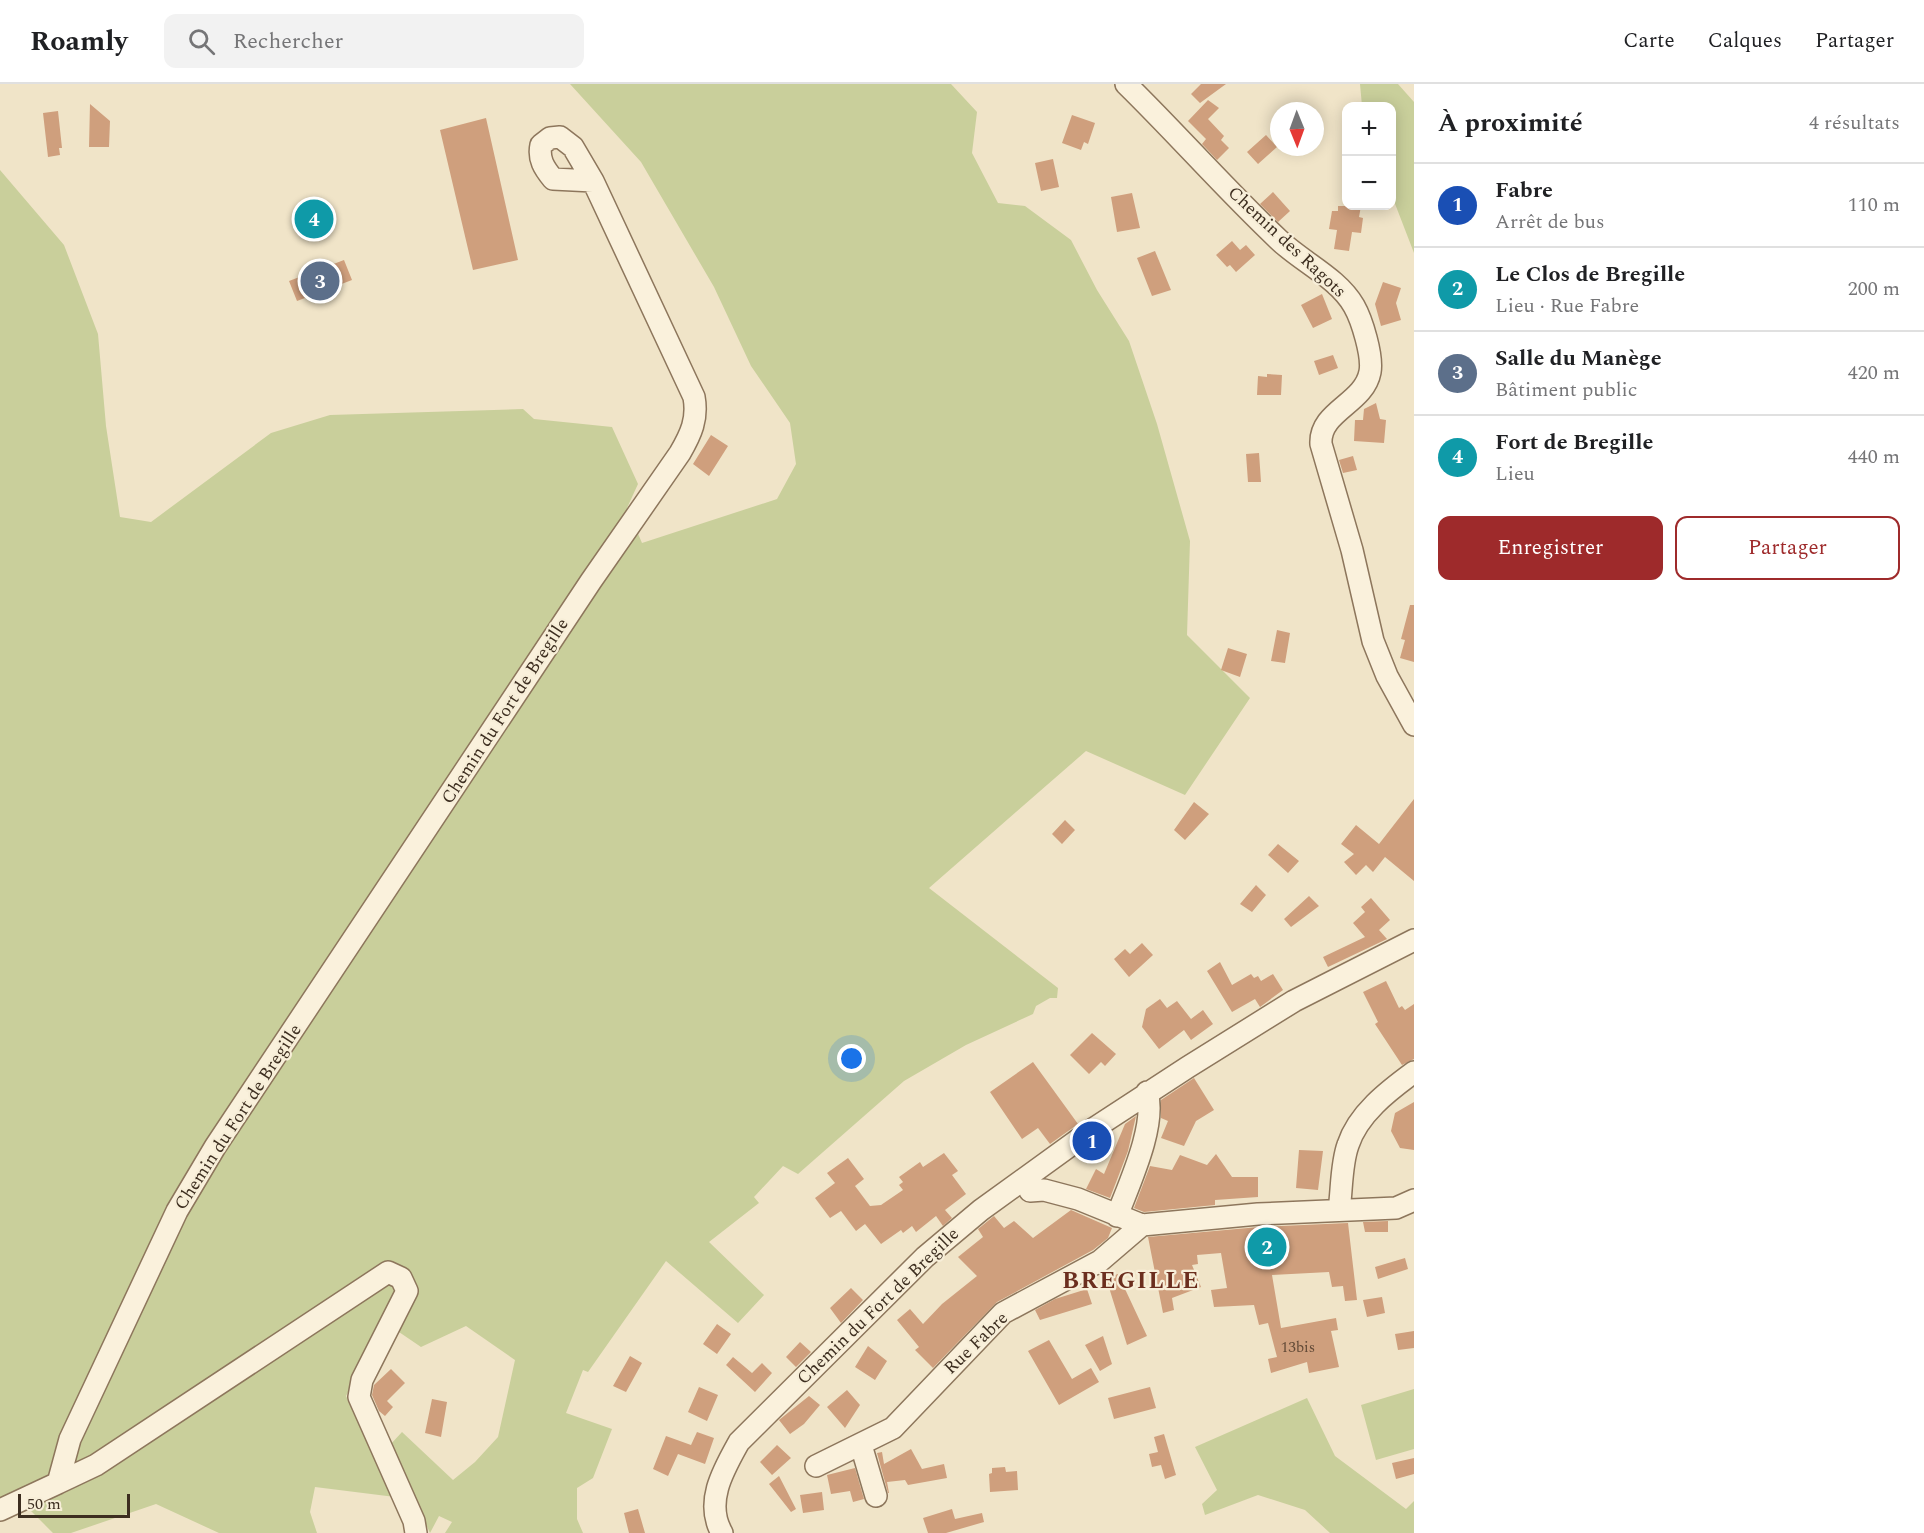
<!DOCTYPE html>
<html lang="fr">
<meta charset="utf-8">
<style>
:root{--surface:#fff;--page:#f2f2f2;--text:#202124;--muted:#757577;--line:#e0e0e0;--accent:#9e2a2b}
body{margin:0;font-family:Spectral,serif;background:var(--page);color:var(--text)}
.controls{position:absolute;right:18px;top:18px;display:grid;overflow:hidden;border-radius:12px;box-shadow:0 3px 15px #0003}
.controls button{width:54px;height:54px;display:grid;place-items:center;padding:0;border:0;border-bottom:2px solid var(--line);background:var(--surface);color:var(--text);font:30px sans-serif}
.compass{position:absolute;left:1270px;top:18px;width:54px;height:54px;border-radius:50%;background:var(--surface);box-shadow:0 3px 15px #0003;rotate:179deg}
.scale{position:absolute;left:18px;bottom:15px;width:112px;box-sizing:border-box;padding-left:6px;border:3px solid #3d2e20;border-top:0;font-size:16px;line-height:21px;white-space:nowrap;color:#3d2e20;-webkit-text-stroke:4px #f7eed8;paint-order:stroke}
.you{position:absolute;left:852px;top:975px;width:21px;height:21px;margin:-15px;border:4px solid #fff;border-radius:50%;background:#1a73e8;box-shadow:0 0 0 9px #1a73e833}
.badge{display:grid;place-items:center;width:39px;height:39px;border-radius:50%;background:var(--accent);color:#fff;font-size:20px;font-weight:700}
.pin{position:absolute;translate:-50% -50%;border:3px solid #fff;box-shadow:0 2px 6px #0006}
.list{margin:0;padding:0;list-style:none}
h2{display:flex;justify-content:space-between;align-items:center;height:78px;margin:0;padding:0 24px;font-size:26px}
h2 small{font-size:20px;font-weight:400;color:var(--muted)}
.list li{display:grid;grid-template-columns:39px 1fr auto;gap:18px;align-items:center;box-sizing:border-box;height:84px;padding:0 24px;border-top:2px solid var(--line)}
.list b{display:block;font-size:22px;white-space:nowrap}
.list p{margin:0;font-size:20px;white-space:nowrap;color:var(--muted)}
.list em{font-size:20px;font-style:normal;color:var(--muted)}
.actions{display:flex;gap:12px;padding:18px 24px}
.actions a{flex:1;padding:14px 0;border:2px solid var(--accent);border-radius:12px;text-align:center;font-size:21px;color:var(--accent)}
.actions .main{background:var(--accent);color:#fff}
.icon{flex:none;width:33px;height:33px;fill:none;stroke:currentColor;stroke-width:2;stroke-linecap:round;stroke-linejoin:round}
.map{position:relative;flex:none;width:1414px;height:1449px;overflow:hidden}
header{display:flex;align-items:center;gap:36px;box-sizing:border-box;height:84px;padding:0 30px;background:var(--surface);border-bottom:2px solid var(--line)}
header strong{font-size:28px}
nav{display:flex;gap:33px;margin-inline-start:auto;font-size:21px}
.search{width:420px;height:54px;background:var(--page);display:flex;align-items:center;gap:15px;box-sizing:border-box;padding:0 21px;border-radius:12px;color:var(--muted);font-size:22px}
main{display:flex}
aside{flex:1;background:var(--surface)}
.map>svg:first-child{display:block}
</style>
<header>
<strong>Roamly</strong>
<div class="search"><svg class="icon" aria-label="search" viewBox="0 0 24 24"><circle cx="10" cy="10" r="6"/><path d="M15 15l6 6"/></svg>Rechercher</div>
<nav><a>Carte</a><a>Calques</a><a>Partager</a></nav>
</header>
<main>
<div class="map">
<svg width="1414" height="1449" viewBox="0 0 1414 1449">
<rect width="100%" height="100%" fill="#f0e4c8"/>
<path fill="#c9cf9b" d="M570,0h381l26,28 -5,41 26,50 27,3 46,34 26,50 32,51 28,83 33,117 -3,94 63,63 -65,97 -99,-44 -157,137 129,100 -1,10h-7l-14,8 -3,8 -67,31 -62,36 -106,93 -15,-8 -29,31 5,6 -50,39 55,53 -26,28 -72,-62 -78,111 -5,-2 -17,43 46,16 -19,49 -16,10v31l6,14h-138l7,-11 -13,-6 -9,17 -41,-87 13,-14 51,48 22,-18 23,-25 17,-77 -49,-34 -45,21 -22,-15 -17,-6 -36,70 49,101 -80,-10 -5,25 7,21h-98l-63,-29 -85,29h-18l-27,-27 -26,2v-1338l64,75 34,89 8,92 14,91 31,5 120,-89 59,-18 193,-6 11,10 78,8 26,57 -11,24 15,35 135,-44 19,-35 -6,-41 -39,-57 -37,-79 -73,-125z
M1360,0h38l16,18v151l-22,-57v-90h-30z
M1414,1305v60l-38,11 -15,-55z
M1307,1314l28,58 71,53 8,-8v32h-84l-25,-23 -47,-15 -53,20 -3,-11 15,-14 -22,-43z"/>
<path fill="#cf9f7d" d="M1201,0h25l-26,19 -9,-9z
M1208,16l11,8 -11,11 16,17 -3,4 8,8 -12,12 -15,-16 4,-5 -18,-18z
M90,20l20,17 -1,26h-20z
M58,27l4,37h-3l1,7 -12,2 -5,-44z
M1072,31l23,8 -7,21 -4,-2 -3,8 -19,-7z
M486,34l32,142 -45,10 -33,-140z
M1266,51l11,12 -19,17 -11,-12z
M1053,75l6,28 -18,4 -6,-28z
M1273,108l17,19 -12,11 -18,-18z
M1132,109l8,35 -23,4 -6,-35z
M1338,122h23l-2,11 4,1 -2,15 -9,-1 -3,19 -15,-2 3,-19 -8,-1 3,-18h6z
M1232,157l8,9 6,-5 9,10 -19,17 -6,-7 -3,2 -11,-12z
M1155,167l16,39 -19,6 -15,-38z
M344,176l8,20 -55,21 -8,-20z
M1383,198l18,6 -5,15 5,17 -20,6 -6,-22z
M1322,210l10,25 -19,9 -12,-23z
M1333,271l5,13 -19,7 -5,-14z
M1267,290l15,1 -1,20h-24l1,-19 9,1z
M1376,319l4,16 6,1 -2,23 -30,-2 1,-21h8l1,-11z
M711,351l17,11 -19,30 -16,-12z
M1259,369l2,29h-13l-2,-28z
M1353,372l4,14 -14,3 -4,-13z
M1410,521h4v57l-14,-4 5,-18 -4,-1z
M1277,546l13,3 -5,30 -14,-2z
M1228,564l19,6 -7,23 -19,-7z
M1414,715v82l-29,-24 -12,15 -7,-7 -10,10 -12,-13 10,-8 -13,-10 15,-19 23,19z
M1194,718l15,12 -24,26 -11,-10z
M1065,736l10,10 -13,14 -10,-10z
M1278,760l21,17 -11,12 -20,-18z
M1256,801l10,10 -14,17 -12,-8z
M1309,812l10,10 -28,21 -7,-8z
M1371,814l19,22 -11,10 8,9 -59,28 -5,-10 42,-20 -12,-14 12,-11 -4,-5z
M1142,859l11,12 -24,22 -15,-18 11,-10 5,5z
M1220,878l12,23 19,-11 3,4 4,-2 3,5 12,-7 10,16 -23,17 -5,-8 -23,13 -25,-41z
M1386,897l13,27 3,-2 3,4 9,-6v55l-12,6 -27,-41 3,-2 -15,-30z
M1160,915l7,9 10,-7 14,18 12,-9 10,14 -22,16 -7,-10 -25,19 -17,-22 4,-18z
M1092,949l24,21 -11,12 -4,-4 -12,12 -19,-19z
M1033,978l45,62 -28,20 -12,-16 -16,11 -32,-47z
M1194,994l20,32 -18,11 -12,25 -23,-8 7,-17 -7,-3v-18z
M1414,1018v48l-14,-2 -9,-17 4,-18z
M1136,1032l-8,35 -18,47 -24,-9 10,-20 8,5 21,-50z
M1299,1066l24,1 -5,39 -22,-2z
M944,1069l14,18 -6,4 14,19 -21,16 7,8 -9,8 -7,-10 -20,16 -4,-6 -9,7 -2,-3 -20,14 -16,-20 -9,7 -15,-20 -11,7 -15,-20 20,-15 -8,-10 21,-15 16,21 -9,7 15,20 11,-1 22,-15 -4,-5 4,-3 -4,-5 21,-15 3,5z
M1216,1070l16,23h26v20l-43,3v5l-71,7 -10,-4 16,-42 22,4 8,-15 27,10z
M1071,1126l41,18 -4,10 -15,12 -96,52 -64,66 -18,-18 4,-3 -22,-27 13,-11 13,15 19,-20 35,-28 -19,-19 25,-20 -5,-8 16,-13 10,12 10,-7 19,17z
M1388,1137v11h-23l-2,-10z
M1348,1139l9,77 -12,1 -2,-15 -11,1 -3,-15 -57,3 9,53 55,-10 2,12 -7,1 8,36 -30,6 -2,-11 -36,11 -3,-14 9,-2 -9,-34 -9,2 -5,-20 -40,2 -3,-17 16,-2 -6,-35 -24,2 1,9 -6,1 9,22 -29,11 2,12 -11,3 -15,-76 111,-10z
M1405,1174l3,11 -30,10 -3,-12z
M1118,1190l29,62 -20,9 -21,-67z
M851,1204l12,12 -22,23 -11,-15z
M1087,1205l5,15 -52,16 -5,-10 20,-11z
M1382,1213l3,16 -18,4 -4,-17z
M717,1240l14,10 -14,20 -14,-10z
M1414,1247v17l-16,2 -3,-16z
M1103,1252l9,28 -12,7 -15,-26z
M1049,1256l23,39 19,-11 8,14 -40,23 -31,-54z
M800,1258l11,10 -15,15 -10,-10z
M868,1262l19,15 -12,19 -20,-13z
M630,1272l12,7 -16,29 -13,-6z
M733,1273l19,16 10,-10 10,10 -17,19 -29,-27z
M391,1285l14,14 -18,18 6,6 -8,9 -6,-5 -7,-16 2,-10z
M699,1303l19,8 -11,26 -19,-9z
M1150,1303l6,21 -42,11 -6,-21z
M847,1306l13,15 -15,23 -18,-21z
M809,1312l11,9 -16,19 -14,10 -11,-14z
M432,1315l15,3 -6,35 -16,-4z
M697,1348l17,6 -9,26 -27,-10 -10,22 -15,-7 13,-33 25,9z
M1164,1350l12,41 -11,4 -4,-14 -9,2 -3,-13 9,-2 -4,-15z
M777,1361l14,13 -19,17 -12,-13z
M911,1365l11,20 22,-5 3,14 -39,7 -3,-5 -18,2 2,11h-1l-11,-40 5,-1 2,12z
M1414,1374v16l-18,5 -4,-16z
M1005,1383l1,5 11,-1 1,19 -28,2 -1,-18 3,-1v-5z
M855,1384l9,31 -11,3 -3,-11 -19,3 -4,-19z
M779,1392l17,33 -5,3 -22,-28z
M822,1408l2,18 -21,3 -3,-18z
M638,1425l7,24h-16l-5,-20z
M952,1425l3,10 27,-6 2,9 -38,11h-18l-5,-15z"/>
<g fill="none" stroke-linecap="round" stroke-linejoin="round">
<defs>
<path id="minor" d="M1126,0c52,51 100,106 153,156 23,22 59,38 75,66 8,14 19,50 16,66 -6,32 -51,39 -49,72l31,106 21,91 14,35 27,49
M560,53l13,10 20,34 -40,-2c-9,-11 -15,-20 -12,-34l9,-7z
M1030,1107l14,-1 34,9 64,26 116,-11 138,-6 18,-8
M1339,1126c3,-20 2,-46 9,-65 10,-31 40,-54 66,-73
M1117,1132c12,-32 40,-91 30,-124
M861,1361l15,51
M816,1382l77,-38 110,-115 97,-52 42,-36
M0,1426l58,-27
M416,1449l-2,-12 -55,-124 3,-17 45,-89 -6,-13 -13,-6 -292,193 -38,18 12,-44 107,-228 38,-64 376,-566 89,-128c11,-19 18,-34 14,-56l-101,-216
M722,1449c-18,-31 2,-64 17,-91l186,-185 56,-47 112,-81 95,-62 106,-66 120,-61"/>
</defs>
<use href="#minor" stroke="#8d765c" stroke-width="24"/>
<use href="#minor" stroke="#faf1dc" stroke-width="21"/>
</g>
<g text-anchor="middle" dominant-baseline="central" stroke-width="4.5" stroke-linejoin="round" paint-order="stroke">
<g font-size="15" fill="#624a37">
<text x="1298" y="1263">13bis</text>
</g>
<g font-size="18" fill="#3d2e20" stroke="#f7eed8">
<text transform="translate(1287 158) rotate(43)">Chemin des Ragots</text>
<text transform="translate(505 627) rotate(-57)">Chemin du Fort de Bregille</text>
<text transform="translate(238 1033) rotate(-57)">Chemin du Fort de Bregille</text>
<text transform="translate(878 1222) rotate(-44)">Chemin du Fort de Bregille</text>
<text transform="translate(976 1259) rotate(-44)">Rue Fabre</text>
</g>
<g font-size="24" font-weight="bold" letter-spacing="1.5" fill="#6b2e1e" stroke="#f7eed8">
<text x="1131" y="1197">BREGILLE</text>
</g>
</g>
</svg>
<div class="controls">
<button>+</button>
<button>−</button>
</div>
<svg class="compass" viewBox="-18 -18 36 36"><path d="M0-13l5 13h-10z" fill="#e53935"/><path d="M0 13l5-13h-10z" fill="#757577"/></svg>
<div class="scale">50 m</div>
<div class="you"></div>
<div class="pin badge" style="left:1092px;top:1057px;background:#1a4fb4">1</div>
<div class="pin badge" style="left:1267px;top:1163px;background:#0f9aa8">2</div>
<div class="pin badge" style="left:320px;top:197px;background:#5c6f8a">3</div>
<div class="pin badge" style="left:314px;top:135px;background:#0f9aa8">4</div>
</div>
<aside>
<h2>À proximité<small>4 résultats</small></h2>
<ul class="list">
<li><span class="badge" style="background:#1a4fb4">1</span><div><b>Fabre</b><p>Arrêt de bus</p></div><em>110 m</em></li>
<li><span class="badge" style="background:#0f9aa8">2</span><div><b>Le Clos de Bregille</b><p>Lieu · Rue Fabre</p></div><em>200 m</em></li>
<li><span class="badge" style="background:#5c6f8a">3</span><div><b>Salle du Manège</b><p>Bâtiment public</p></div><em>420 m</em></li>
<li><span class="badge" style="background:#0f9aa8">4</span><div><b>Fort de Bregille</b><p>Lieu</p></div><em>440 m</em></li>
</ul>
<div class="actions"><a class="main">Enregistrer</a><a>Partager</a></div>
</aside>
</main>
